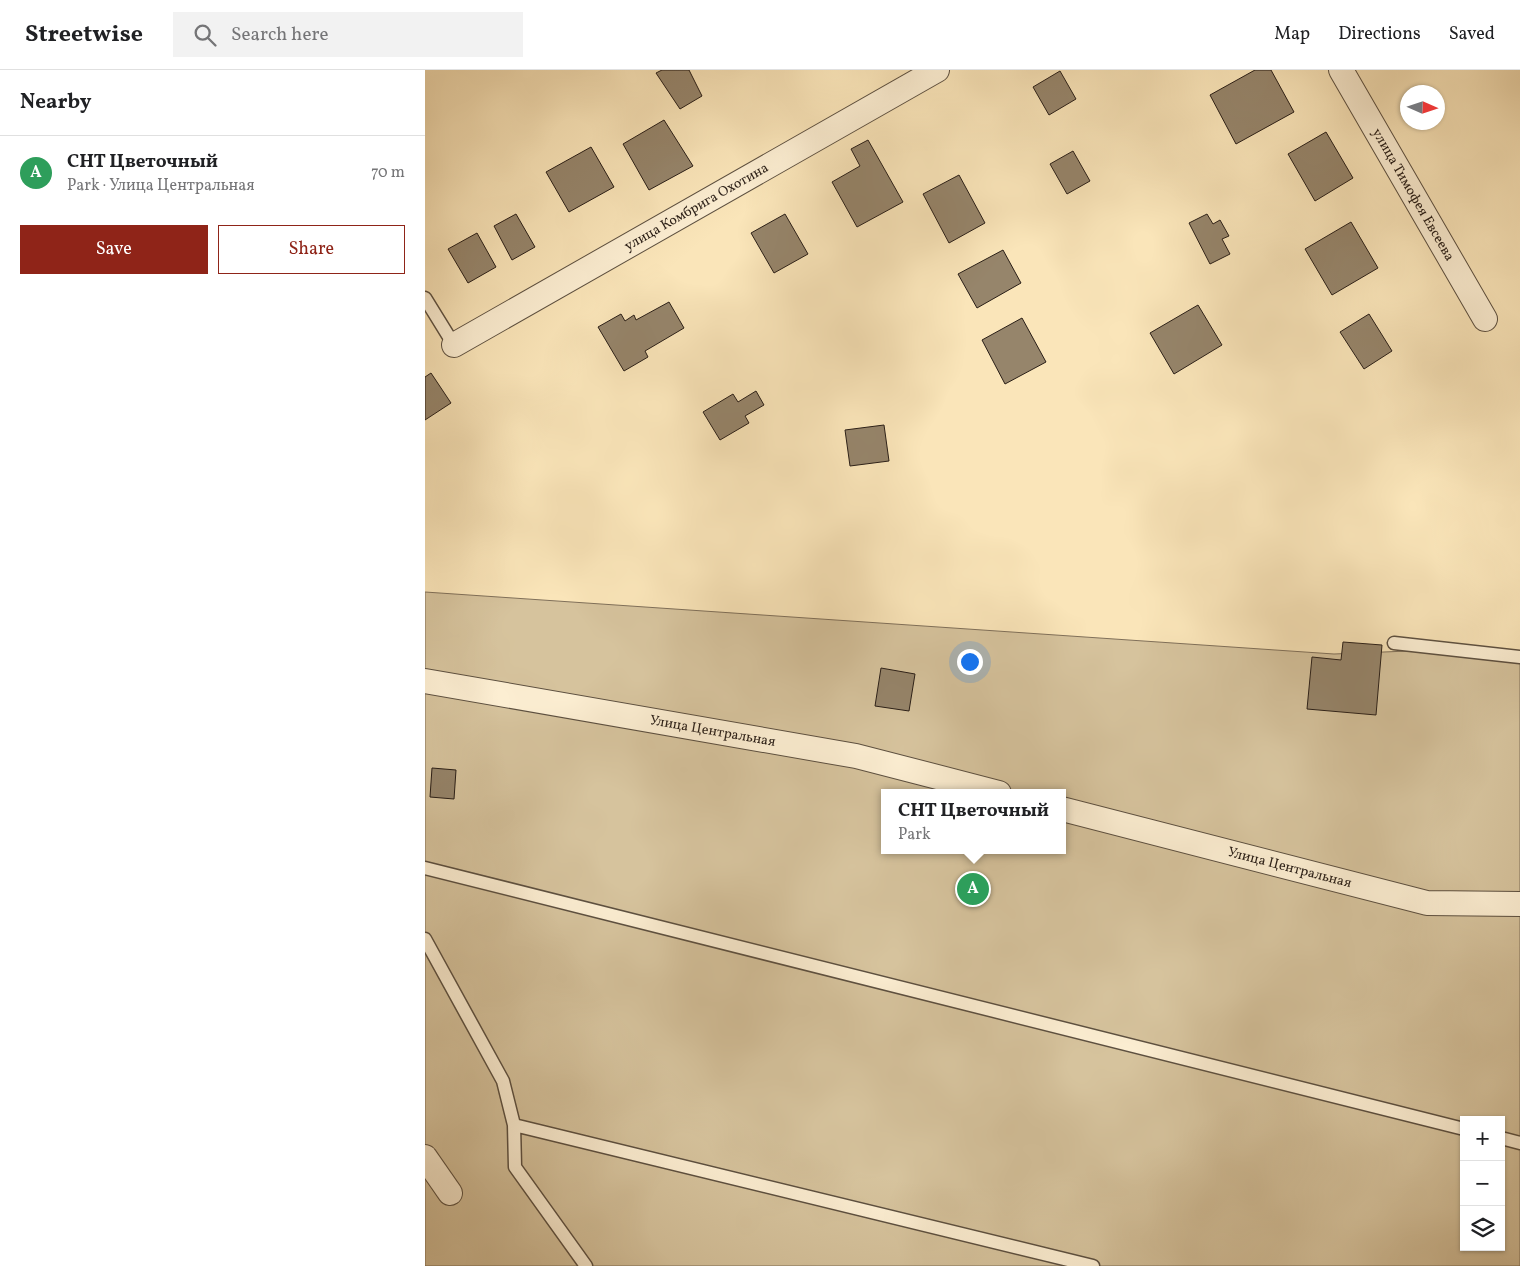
<!DOCTYPE html>
<meta charset="utf-8">
<style>
:root{--surface:#fff;--page:#f2f2f2;--text:#202124;--muted:#757577;--line:#e0e0e0;--accent:#8f2418}
body{margin:0;font-family:Vollkorn,serif;background:var(--page);color:var(--text)}
.controls{position:absolute;right:15px;bottom:15px;display:grid;overflow:hidden;border-radius:0px;box-shadow:0 1px 4px #0004}
.controls button{width:45px;height:45px;display:grid;place-items:center;padding:0;border:0;border-bottom:1px solid var(--line);background:var(--surface);color:var(--text);font:25px sans-serif}
.compass{position:absolute;left:975px;top:15px;width:45px;height:45px;border-radius:50%;background:var(--surface);box-shadow:0 1px 4px #0004;rotate:93deg}
.you{position:absolute;left:544px;top:591px;width:18px;height:18px;margin:-12px;border:4px solid #fff;border-radius:50%;background:#1a73e8;box-shadow:0 0 0 8px #1a73e833}
.badge{display:grid;place-items:center;width:32px;height:32px;border-radius:50%;background:var(--accent);color:#fff;font-size:16px;font-weight:700}
.pin{position:absolute;translate:-50% -50%;border:2px solid #fff;box-shadow:0 1px 5px #0006}
.popup{position:absolute;left:456px;top:719px;width:185px;height:65px;box-sizing:border-box;display:grid;place-content:center;border-radius:0px;background:var(--surface);filter:drop-shadow(0 1px 4px #0005);font-size:16px;white-space:nowrap;color:var(--muted)}
.popup b{font-size:19px;color:var(--text)}
.popup::after{content:'';position:absolute;left:50%;top:100%;margin-left:-10px;border:10px solid transparent;border-top-color:var(--surface)}
.list{margin:0;padding:0;list-style:none}
h2{display:flex;justify-content:space-between;align-items:center;height:65px;margin:0;padding:0 20px;font-size:21px}
h2 small{font-size:16px;font-weight:400;color:var(--muted)}
.list li{display:grid;grid-template-columns:32px 1fr auto;gap:15px;align-items:center;box-sizing:border-box;height:75px;padding:0 20px;border-top:1px solid var(--line)}
.list b{display:block;font-size:19px;white-space:nowrap}
.list p{margin:0;font-size:16px;white-space:nowrap;color:var(--muted)}
.list em{font-size:16px;font-style:normal;color:var(--muted)}
.actions{display:flex;gap:10px;padding:15px 20px}
.actions a{flex:1;padding:11px 0;border:1px solid var(--accent);border-radius:0px;text-align:center;font-size:18px;color:var(--accent)}
.actions .main{background:var(--accent);color:#fff}
.icon{flex:none;width:28px;height:28px;fill:none;stroke:currentColor;stroke-width:2;stroke-linecap:round;stroke-linejoin:round}
.map{position:relative;flex:none;width:1095px;height:1196px;overflow:hidden}
header{display:flex;align-items:center;gap:30px;box-sizing:border-box;height:70px;padding:0 25px;background:var(--surface);border-bottom:1px solid var(--line)}
header strong{font-size:24px}
nav{display:flex;gap:28px;margin-inline-start:auto;font-size:18px}
.search{width:350px;height:45px;background:var(--page);display:flex;align-items:center;gap:12px;box-sizing:border-box;padding:0 18px;border-radius:0px;color:var(--muted);font-size:19px}
main{display:flex}
aside{flex:1;background:var(--surface)}
.map>svg:first-child{display:block}
</style>
<header>
<strong>Streetwise</strong>
<div class="search"><svg class="icon" aria-label="search" viewBox="0 0 24 24"><circle cx="10" cy="10" r="6"/><path d="M15 15l6 6"/></svg>Search here</div>
<nav><a>Map</a><a>Directions</a><a>Saved</a></nav>
</header>
<main>
<aside>
<h2>Nearby<small></small></h2>
<ul class="list">
<li><span class="badge" style="background:#2e9e5b">A</span><div><b>СНТ Цветочный</b><p>Park · Улица Центральная</p></div><em>70 m</em></li>
</ul>
<div class="actions"><a class="main">Save</a><a>Share</a></div>
</aside>
<div class="map">
<svg width="1095" height="1196" viewBox="0 0 1095 1196">
<rect width="100%" height="100%" fill="#fae5b9"/>
<filter id="stains"><feTurbulence type="fractalNoise" baseFrequency=".004" numOctaves="4"/><feColorMatrix values="0 0 0 0 .2 0 0 0 0 .09 0 0 0 0 .02 0 0 0 .5 -.17"/></filter>
<radialGradient id="worn" r=".72"><stop offset=".6" stop-color="#630" stop-opacity="0"/><stop offset="1" stop-color="#630" stop-opacity=".3"/></radialGradient>
<path fill="#d6c39d" stroke="#80705a" fill-rule="evenodd" d="M0,522l909,62 149,-6 37,9v609h-1095zM459,723h178v57h-178zM1039,1050h37v127h-37z"/>
<path fill="#96856b" stroke="#291e17" d="M237,0h27l13,26 -22,13 -24,-36z
M830,0h16l23,42 -58,32 -26,-49z
M635,1l16,28 -27,16 -16,-28z
M239,50l29,46 -44,24 -26,-46z
M901,62l27,46 -38,23 -27,-47z
M443,70l35,62 -46,25 -25,-45 28,-16 -9,-17z
M166,77l23,40 -45,25 -23,-40z
M648,81l17,30 -23,13 -17,-30z
M534,105l26,48 -36,20 -26,-49z
M91,144l19,33 -23,13 -18,-34z
M360,144l23,40 -34,19 -23,-40z
M782,144l6,10 7,-4 9,16 -7,3 8,15 -20,10 -21,-41z
M926,152l27,46 -46,27 -27,-46z
M52,163l19,34 -28,16 -20,-34z
M578,180l18,33 -44,25 -19,-34z
M244,232l15,26 -39,23 3,6 -24,14 -26,-44 23,-13 4,7 9,-6 2,5z
M773,235l24,40 -48,29 -24,-41z
M944,244l23,37 -28,18 -24,-37z
M597,248l24,44 -41,22 -23,-44z
M6,303l20,30 -26,17v-43z
M331,321l8,14 -19,11 4,7 -29,17 -17,-28 30,-18 5,8z
M459,355l5,36 -39,5 -5,-36z
M918,572l39,3 -6,70 -69,-6 5,-52 29,3z
M456,598l34,6 -6,37 -34,-5z
M7,698l24,2 -2,29 -24,-2z"/>
<g fill="none" stroke-linecap="round" stroke-linejoin="round">
<defs>
<path id="lane" d="M0,228l29,47
M969,573l126,14
M0,798l1039,261
M0,869l78,142 11,44 1,42 71,99
M89,1055l579,141
M1076,1068l19,5"/>
<g id="street">
<path id="s1" d="M916,0l144,249"/>
<path id="s2" d="M29,275l483,-275"/>
<path id="s3" d="M0,611l431,75 143,37"/>
<path id="s4" d="M637,739l365,94 93,1"/>
<path d="M0,1087l25,36"/>
</g>
</defs>
<use href="#lane" stroke="#5d5040" stroke-width="15"/>
<use href="#street" stroke="#5d5040" stroke-width="26"/>
<use href="#lane" stroke="#fceed2" stroke-width="12"/>
<use href="#street" stroke="#fceed2" stroke-width="24"/>
</g>
<g text-anchor="middle" dominant-baseline="central" stroke-width="5" stroke-linejoin="round" paint-order="stroke">
<g font-size="14" fill="#291e17" stroke="#fceed2">
<text stroke="none"><textPath href="#s1" startOffset="144">улица Тимофея Евсеева</textPath></text>
<text stroke="none"><textPath href="#s2" startOffset="279">улица Комбрига Охотина</textPath></text>
<text stroke="none"><textPath href="#s3" startOffset="292">Улица Центральная</textPath></text>
<text stroke="none"><textPath href="#s4" startOffset="235">Улица Центральная</textPath></text>
</g>
</g>
<rect width="100%" height="100%" filter="url(#stains)"/>
<rect width="100%" height="100%" fill="url(#worn)"/>
</svg>
<div class="controls">
<button>+</button>
<button>−</button>
<button><svg class="icon" aria-label="layers" viewBox="0 0 24 24"><path d="M12 4l9 5-9 5-9-5zM3 14l9 5 9-5"/></svg></button>
</div>
<svg class="compass" viewBox="-18 -18 36 36"><path d="M0-13l5 13h-10z" fill="#e53935"/><path d="M0 13l5-13h-10z" fill="#757577"/></svg>
<div class="you"></div>
<div class="pin badge" style="left:548px;top:819px;background:#2e9e5b">A</div>
<div class="popup"><b>СНТ Цветочный</b>Park</div>
</div>
</main>
